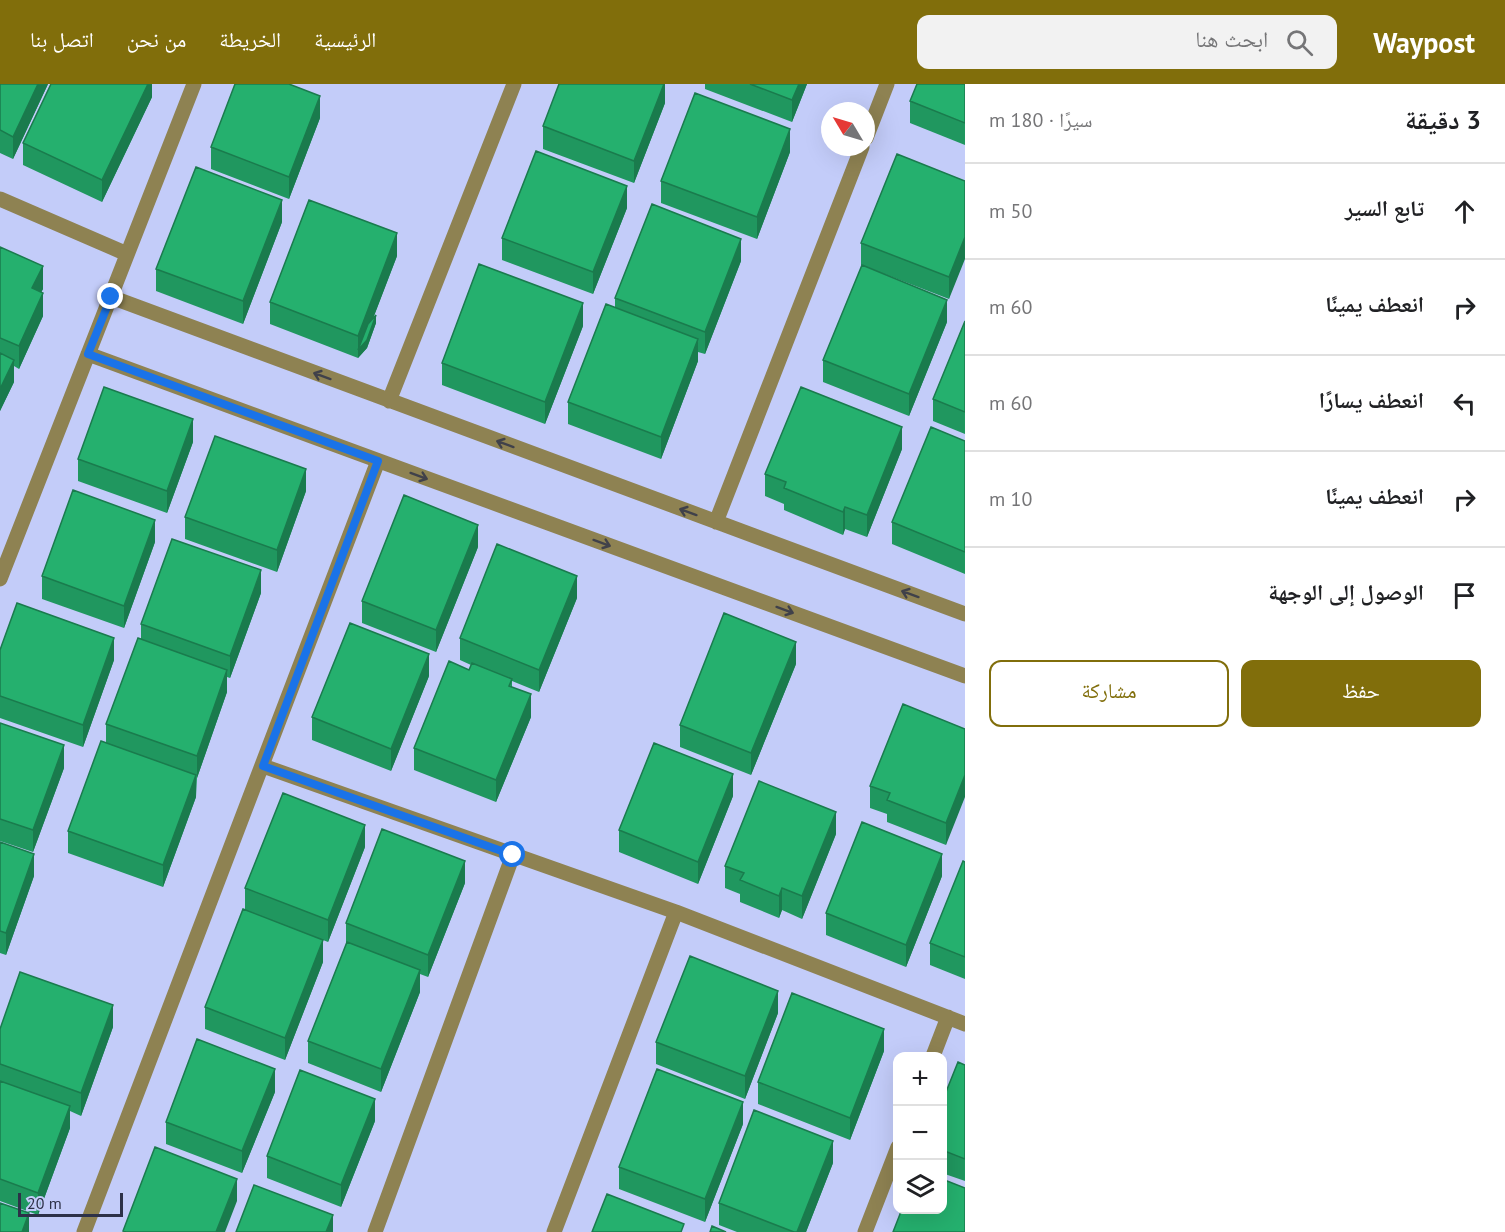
<!DOCTYPE html>
<html lang="ar">
<meta charset="utf-8">
<style>
:root{--surface:#fff;--page:#f2f2f2;--text:#202124;--muted:#757577;--line:#e0e0e0;--accent:#816e0b}
body{margin:0;font-family:"PT Sans","Noto Naskh Arabic",sans-serif;background:var(--page);color:var(--text);direction:rtl}
.controls{position:absolute;right:18px;bottom:18px;display:grid;overflow:hidden;border-radius:12px;box-shadow:0 6px 24px #0002}
.controls button{width:54px;height:54px;display:grid;place-items:center;padding:0;border:0;border-bottom:2px solid var(--line);background:var(--surface);color:var(--text);font:30px sans-serif}
.compass{position:absolute;left:821px;top:18px;width:54px;height:54px;border-radius:50%;background:var(--surface);box-shadow:0 6px 24px #0002;rotate:308deg}
.scale{position:absolute;left:18px;bottom:15px;width:105px;box-sizing:border-box;padding-left:6px;border:3px solid #2d3148;border-top:0;font-size:16px;line-height:21px;white-space:nowrap;color:#2d3148;-webkit-text-stroke:4px #c3ccf9;paint-order:stroke}
.stop{position:absolute;width:18px;height:18px;margin:-14px;border:4px solid #1a73e8;border-radius:50%;background:#fff}
.stop.end{background:#1a73e8;border-color:#fff;box-shadow:0 2px 6px #0008}
.list{margin:0;padding:0;list-style:none}
h2{display:flex;justify-content:space-between;align-items:center;height:78px;margin:0;padding:0 24px;font-size:26px}
h2 small{font-size:20px;font-weight:400;color:var(--muted)}
.list li{display:grid;grid-template-columns:39px 1fr auto;gap:18px;align-items:center;box-sizing:border-box;height:96px;padding:0 24px;border-top:2px solid var(--line)}
.list b{display:block;font-size:22px;white-space:nowrap}
.list em{font-size:20px;font-style:normal;color:var(--muted)}
.actions{display:flex;gap:12px;padding:18px 24px}
.actions a{flex:1;padding:14px 0;border:2px solid var(--accent);border-radius:12px;text-align:center;font-size:21px;color:var(--accent)}
.actions .main{background:var(--accent);color:#fff}
.icon{flex:none;width:33px;height:33px;fill:none;stroke:currentColor;stroke-width:2;stroke-linecap:round;stroke-linejoin:round}
.map{position:relative;flex:none;width:965px;height:1148px;overflow:hidden;direction:ltr}
header{display:flex;align-items:center;gap:36px;box-sizing:border-box;height:84px;padding:0 30px;background:var(--accent);color:#fff}
header strong{font-size:28px}
nav{display:flex;gap:33px;margin-inline-start:auto;font-size:21px}
.search{width:420px;height:54px;background:var(--page);display:flex;align-items:center;gap:15px;box-sizing:border-box;padding:0 21px;border-radius:12px;color:var(--muted);font-size:22px}
main{display:flex}
aside{flex:1;background:var(--surface)}
.map>svg:first-child{display:block}
</style>
<header>
<strong>Waypost</strong>
<div class="search"><svg class="icon" aria-label="search" viewBox="0 0 24 24"><circle cx="10" cy="10" r="6"/><path d="M15 15l6 6"/></svg>ابحث هنا</div>
<nav><a>الرئيسية</a><a>الخريطة</a><a>من نحن</a><a>اتصل بنا</a></nav>
</header>
<main>
<aside>
<h2>3 دقيقة<small>سيرًا · 180 m</small></h2>
<ul class="list">
<li><svg class="icon" aria-label="ahead" viewBox="0 0 24 24"><path d="M12 20V5M6 11l6-6 6 6"/></svg><div><b>تابع السير</b></div><em>50 m</em></li>
<li><svg class="icon" aria-label="right" viewBox="0 0 24 24"><path d="M7 20v-9h11M14 6l5 5-5 5"/></svg><div><b>انعطف يمينًا</b></div><em>60 m</em></li>
<li><svg class="icon" aria-label="left" viewBox="0 0 24 24"><path d="M17 20v-9H6M10 6l-5 5 5 5"/></svg><div><b>انعطف يسارًا</b></div><em>60 m</em></li>
<li><svg class="icon" aria-label="right" viewBox="0 0 24 24"><path d="M7 20v-9h11M14 6l5 5-5 5"/></svg><div><b>انعطف يمينًا</b></div><em>10 m</em></li>
<li><svg class="icon" aria-label="arrive" viewBox="0 0 24 24"><path d="M6 21V4h12l-3 4 3 4H6"/></svg><div><b>الوصول إلى الوجهة</b></div></li>
</ul>
<div class="actions"><a class="main">حفظ</a><a>مشاركة</a></div>
</aside>
<div class="map">
<svg width="965" height="1148" viewBox="0 0 965 1148">
<rect width="100%" height="100%" fill="#c3ccf9"/>
<g fill="none" stroke-linecap="round" stroke-linejoin="round">
<path stroke="#8e8252" stroke-width="15" d="M866,54l21,-54
M0,115l127,55
M111,213l854,317
M88,270l877,322
M389,317l125,-317
M716,438l146,-375
M0,495l194,-495
M263,682l413,146 289,112
M933,972l15,-39
M84,1148l294,-771
M375,1148l138,-377
M554,1148l122,-320
M865,1148l33,-85"/>
</g>
<path fill="#20975f" d="M0,0h48l-35,75 -13,-6z
M152,0v13l-50,105 -79,-37v-22z
M665,0v19l-31,80 -91,-34v-23z
M705,0h102l-15,38 -87,-33z
M965,0v61l-55,-22v-22z
M320,34l-31,81 -78,-30v-22z
M790,68l-33,87 -96,-36v-22z
M965,97l-16,118 -88,-34v-22z
M627,124l-34,86 -91,-34v-22z
M282,138l-39,102 -87,-33v-22z
M0,163l43,42 -2,3 2,24 -24,53 -5,-3v16l-14,29z
M397,172l-24,62 3,5 -9,25 -9,10 -88,-34v-22z
M741,177l-36,93 -7,-2v9l-37,98 -93,-35v-22l47,-94v-10z
M965,237v113l-32,-13v-22z
M947,238l-38,94 -86,-34v-22z
M583,242l-38,98 -103,-39v-22z
M965,357v133l-73,-30v-22z
M193,358l-26,71 -89,-32v-22z
M902,365l-35,88 -22,-8 -2,6 -59,-25v-6l-19,-8v-22z
M306,407l-29,81 -92,-33v-22z
M155,458l-31,86 -82,-29v-23z
M478,463l-42,105 -74,-29v-22z
M261,509l-31,85 -3,-1v15l-30,86 -1,19 -33,90 -95,-34v-22l38,-88v-19l35,-85v-15z
M577,514l-38,94 -27,-11v6l19,30 -35,85 -82,-32v-22l55,-78 2,-5 -11,-5v-22z
M0,566l114,10 -31,87 -83,-29z
M796,580l-45,111 -71,-28v-22z
M429,592l-38,95 -79,-31v-23z
M0,639l64,45 -31,84 -33,-11z
M965,645l-19,116 -59,-23v-8l-17,-6v-22z
M733,712l-35,88 -79,-32v-22z
M836,750l-34,85 -20,-9 -3,8 -39,-16v-8l-15,-6v-22z
M0,758l34,34 -28,79 -6,-2z
M365,763l-37,95 -5,-2v22l-38,98 -80,-31v-22l40,-97v-22z
M965,778v117l-35,-14v-22z
M942,792l-36,91 -80,-32v-22z
M465,799l-37,94 -8,-3v18l-39,100 -73,-29v-22l38,-96v-22z
M778,929l-33,86 -89,-35v-22z
M113,943l-32,89 -11,-5v17l-32,87 -38,-14v-172z
M884,967l-34,89 -92,-36v-22z
M965,981v116l-23,-8v-71z
M275,1008l-33,81 -76,-29v-22z
M375,1037l-34,86 -74,-29v-22z
M743,1040l-38,98 -86,-33v-22z
M833,1079l-27,69h-69l-18,-7v-22z"/>
<path fill="#1a7b4d" d="M38,0h10l-35,75v-22z
M148,0h4v13l-50,105v-22z
M664,0h1v19l-31,80v-22z
M799,0h8l-15,38v-22z
M320,12v22l-31,81v-22z
M790,45v23l-33,87v-22z
M627,102v22l-34,86v-22z
M282,116v22l-39,102v-23z
M397,149v23l-34,89 13,-30v8l-9,25 -9,10v-22z
M965,153v22l-16,40v-22z
M741,155v22l-36,93v-22z
M43,182v23l-11,22v-23z
M43,209v23l-24,53v-23z
M947,216v22l-38,94v-22z
M583,219v23l-38,98v-22z
M698,255v22l-37,98v-22z
M14,276v22l-14,29v-22z
M193,335v23l-26,71v-22z
M902,343v22l-35,88v-22z
M306,385v22l-29,81v-22z
M845,423v22l-2,6v-23z
M155,436v22l-31,86v-22z
M478,441v22l-42,105v-22z
M261,486v23l-31,85v-22z
M577,492v22l-38,94v-22z
M114,554v22l-31,87v-22z
M796,558v22l-45,111v-22z
M429,570v22l-38,95v-22z
M227,586v22l-30,86v-22z
M531,610v23l-35,85v-22z
M64,661v23l-31,84v-22z
M733,690v22l-35,88v-22z
M196,691v22l-33,90v-22z
M965,691v22l-19,48v-22z
M836,728v22l-34,85v-23z
M365,741v22l-37,95v-22z
M34,770v22l-28,79v-22z
M942,770v22l-36,91v-22z
M465,777v22l-37,94v-22z
M782,804v22l-3,8v-22z
M323,856v22l-38,98v-22z
M420,886v22l-39,100v-23z
M778,907v22l-33,86v-23z
M113,921v22l-32,89v-23z
M884,945v22l-34,89v-22z
M275,985v23l-33,81v-22z
M375,1015v22l-34,86v-22z
M743,1018v22l-38,98v-23z
M70,1022v22l-32,87v-22z
M833,1057v22l-27,69h-9z
M237,1095v22l-12,31h-9z
M29,1129v19h-7z
M333,1131v17h-7z"/>
<path fill="#25b06e" stroke="#1a7b4d" stroke-width="1.5" d="M0,0h38l-25,53 -13,-7z
M51,0h97l-46,96 -79,-37z
M235,0h54l31,12 -31,81 -78,-30z
M559,0h105l-30,77 -91,-35z
M750,0h49l-7,16z
M917,0h48v39l-55,-22z
M695,9l95,36 -33,88 -96,-36z
M536,67l91,35 -34,86 -91,-34z
M897,70l68,27v56l-16,40 -88,-34z
M196,83l86,33 -39,101 -87,-32z
M309,116l88,33 -39,103 -88,-34z
M652,120l89,35 -36,93 -90,-34z
M0,163l43,19 -11,22 11,5 -24,53 -19,-8z
M479,180l104,39 -38,99 -103,-39z
M862,181l85,35 -38,94 -86,-34z
M606,220l92,35 -37,98 -93,-35z
M376,231l-9,25 -9,10 10,-26z
M965,237v91l-32,-13z
M0,269l14,7 -14,29z
M104,303l89,32 -26,72 -89,-32z
M801,303l101,40 -35,88 -22,-8 -2,5 -59,-24 2,-6 -21,-8z
M931,343l34,14v111l-73,-30z
M215,352l91,33 -29,81 -92,-33z
M73,406l82,30 -31,86 -82,-30z
M404,411l74,30 -42,105 -74,-29z
M172,455l89,31 -31,86 -89,-32z
M497,460l80,32 -38,94 -79,-32z
M17,519l97,35 -31,87 -83,-29v-46z
M724,529l72,29 -45,111 -71,-28z
M350,539l79,31 -38,95 -79,-32z
M138,554l89,32 -30,86 -91,-32z
M449,577l20,9 3,-7 40,16 -3,7 22,8 -35,86 -82,-32z
M903,620l62,25v46l-19,48 -59,-23 3,-7 -20,-7z
M0,639l64,22 -31,85 -33,-11z
M101,657l95,34 -33,90 -95,-34z
M654,659l79,31 -35,88 -79,-32z
M759,697l77,31 -34,84 -20,-8 -3,8 -39,-16 4,-7 -19,-7z
M283,709l82,32 -37,95 -83,-32z
M862,738l80,32 -36,91 -80,-32z
M382,745l83,32 -37,94 -82,-32z
M0,758l34,12 -28,79 -6,-2z
M963,777l2,1v95l-35,-14z
M243,825l80,31 -38,98 -80,-31z
M347,858l73,28 -39,99 -73,-28z
M690,872l88,35 -33,85 -89,-34z
M20,888l93,33 -32,88 -81,-29v-35z
M792,909l92,36 -34,89 -92,-36z
M197,955l78,30 -33,82 -76,-29z
M958,978l7,3v94l-23,-9v-48z
M657,985l86,33 -38,97 -86,-32z
M300,986l75,29 -34,86 -74,-29z
M0,997l70,25 -32,87 -38,-14z
M754,1026l79,31 -36,91h-3l-75,-29z
M155,1063l82,32 -21,53h-90l-3,-1z
M942,1095l23,9v44h-72l9,-23h40z
M254,1101l79,30 -7,17h-90z
M607,1110l77,30 -3,8h-89z
M0,1119l29,10 -7,19h-22z
M712,1142l14,6h-16z"/>
<defs><path id="oneway-shaft" d="M-6 0H5M1.5-3L5.5 0L1.5 3" fill="none" stroke-width="1.6" stroke-linecap="round" stroke-linejoin="round" transform="scale(1.5)"/></defs>
<g stroke="#40414a">
<use href="#oneway-shaft" transform="translate(322 292) rotate(-160)"/>
<use href="#oneway-shaft" transform="translate(505 360) rotate(-160)"/>
<use href="#oneway-shaft" transform="translate(419 392) rotate(20)"/>
<use href="#oneway-shaft" transform="translate(688 428) rotate(-160)"/>
<use href="#oneway-shaft" transform="translate(602 459) rotate(20)"/>
<use href="#oneway-shaft" transform="translate(910 510) rotate(-160)"/>
<use href="#oneway-shaft" transform="translate(785 526) rotate(20)"/>
</g>
<g fill="none" stroke-linecap="round" stroke-linejoin="round">
<path stroke="#1a73e8" stroke-width="8" d="M111,213l-23,57 290,107 -115,305 250,89"/>
</g>
</svg>
<div class="controls">
<button>+</button>
<button>−</button>
<button><svg class="icon" aria-label="layers" viewBox="0 0 24 24"><path d="M12 4l9 5-9 5-9-5zM3 14l9 5 9-5"/></svg></button>
</div>
<svg class="compass" viewBox="-18 -18 36 36"><path d="M0-13l5 13h-10z" fill="#e53935"/><path d="M0 13l5-13h-10z" fill="#757577"/></svg>
<div class="scale">20 m</div>
<div class="stop" style="left:513px;top:771px"></div>
<div class="stop end" style="left:111px;top:213px"></div>
</div>
</main>
